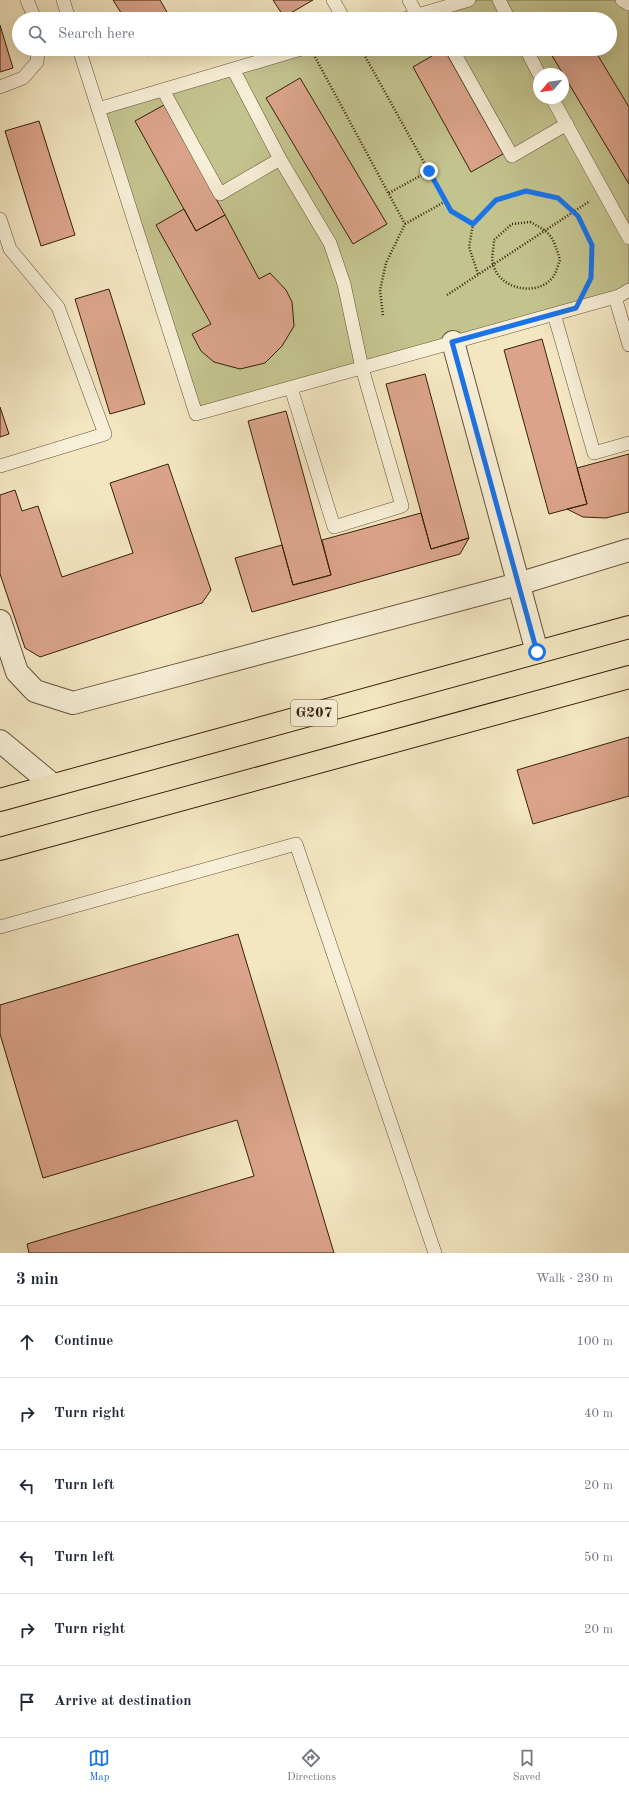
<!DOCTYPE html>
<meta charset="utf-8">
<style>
:root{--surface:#fff;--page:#f6f6f7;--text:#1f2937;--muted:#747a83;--line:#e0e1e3;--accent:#1a73e8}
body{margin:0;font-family:"Old Standard TT",serif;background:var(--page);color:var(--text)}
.compass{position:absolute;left:533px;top:68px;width:36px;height:36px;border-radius:50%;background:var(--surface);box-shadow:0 4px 16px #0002;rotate:241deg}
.stop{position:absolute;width:12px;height:12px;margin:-9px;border:3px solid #1a73e8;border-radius:50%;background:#fff}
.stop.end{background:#1a73e8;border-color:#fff;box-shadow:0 1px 4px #0008}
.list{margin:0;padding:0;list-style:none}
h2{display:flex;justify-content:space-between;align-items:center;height:52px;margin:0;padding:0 16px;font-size:17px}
h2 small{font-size:13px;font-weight:400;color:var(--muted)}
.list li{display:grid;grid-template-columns:26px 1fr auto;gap:12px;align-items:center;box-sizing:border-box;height:72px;padding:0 16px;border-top:1px solid var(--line)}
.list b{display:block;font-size:15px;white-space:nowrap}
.list em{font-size:13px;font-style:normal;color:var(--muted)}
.icon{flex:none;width:22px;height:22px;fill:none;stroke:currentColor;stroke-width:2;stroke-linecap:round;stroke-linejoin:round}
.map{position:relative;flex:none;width:629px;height:1253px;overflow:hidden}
.search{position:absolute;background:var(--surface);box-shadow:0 4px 16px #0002;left:12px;right:12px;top:12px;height:44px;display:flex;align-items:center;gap:10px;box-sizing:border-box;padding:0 14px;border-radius:22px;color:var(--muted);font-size:15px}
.sheet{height:484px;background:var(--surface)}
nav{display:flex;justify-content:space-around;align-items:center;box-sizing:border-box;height:56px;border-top:1px solid var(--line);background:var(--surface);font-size:11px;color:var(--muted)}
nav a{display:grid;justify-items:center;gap:2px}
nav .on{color:var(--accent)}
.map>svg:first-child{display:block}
</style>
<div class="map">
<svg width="629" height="1253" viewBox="0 0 629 1253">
<rect width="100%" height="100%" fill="#f3e6c1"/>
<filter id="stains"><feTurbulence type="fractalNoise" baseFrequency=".005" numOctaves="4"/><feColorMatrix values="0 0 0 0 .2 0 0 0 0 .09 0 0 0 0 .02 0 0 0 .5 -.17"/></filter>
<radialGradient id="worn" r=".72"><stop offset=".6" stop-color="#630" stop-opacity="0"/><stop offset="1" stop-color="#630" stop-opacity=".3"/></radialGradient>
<path fill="#c3c38e" stroke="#7c724c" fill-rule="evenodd" d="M469,0h153l7,4v285l-433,125 -98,-305 203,-60h309v-30h-206zM539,74h24v24h-24z"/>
<path fill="#dba48a" stroke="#36200a" d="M113,0h47l11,19h-46z
M273,0h40l-29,17z
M0,25l13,43 -13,4z
M143,49h15l-11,7z
M444,49l59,105 -32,18 -58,-105z
M548,49h46l35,58v77z
M300,78l87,146 -34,20 -87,-146z
M164,105l61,110 -29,16 -61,-110z
M39,121l36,114 -34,11 -36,-115z
M184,209l12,22 29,-16 34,64 11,-6 16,17 6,12 2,24 -12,20 -17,17 -25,6 -26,-7 -13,-11 -9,-17 19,-10 -55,-99z
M109,289l36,115 -35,10 -35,-115z
M542,339l45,165 -38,10 -45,-164z
M425,374l44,164 -38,11 -45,-165z
M0,407l9,27 -9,3z
M286,411l45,164 -38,10 -45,-164z
M629,454v58l-23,6 -23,-1 -16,-8 20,-5 -10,-36z
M168,464l43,126 -9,13 -162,54 -15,-9 -25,-74v-79l15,-5 7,21 16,-5 24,71 71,-24 -23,-70z
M421,513l10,36 38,-11 -9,16 -208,58 -17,-54 47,-13 11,40 38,-10 -9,-35z
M629,737v59l-96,28 -16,-54z
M238,934l96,319h-305l-2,-9 227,-68 -17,-56 -194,58 -43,-144v-29z"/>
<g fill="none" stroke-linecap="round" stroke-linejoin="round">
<defs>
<path id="lane" d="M27,0l8,19
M63,0l6,19
M333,0l11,19
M409,0l8,15
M499,0l10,19
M622,0l7,4
M404,19l65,-19
M79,49l117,365 423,-118 10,-6
M452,49l60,107 55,-32
M526,49l13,25
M0,87l23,-9 14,-16 1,-13
M163,90l57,104 60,-35 -47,-90
M552,98l77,140
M98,109l203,-60
M280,159l50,84 14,41 18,84 40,138 -68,21 -43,-139
M0,219l10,30 48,58 47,127 -105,32
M615,297l14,48
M554,314l40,139 35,-10
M0,927l296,-83 139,409"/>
<path id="street" d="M453,342l84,310
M0,621l17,51 18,19 38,12 445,-119 111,-34
M0,741l53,44"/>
<path id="highway" d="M0,800l629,-173
M0,849l629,-172"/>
</defs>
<use href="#lane" stroke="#655238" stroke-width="14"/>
<use href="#street" stroke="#655238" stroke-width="24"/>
<use href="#highway" stroke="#36200a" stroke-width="24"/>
<path stroke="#36200a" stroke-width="2.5" stroke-dasharray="1 2" stroke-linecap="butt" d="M361,49l90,162 22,13
M315,57l90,167 -19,39 -6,27 3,26
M389,193l40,-22
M530,222c22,11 23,15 30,38 -2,5 -4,13 -7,17 -15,20 -54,13 -60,-13 -2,-7 1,-17 1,-24l18,-16z
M405,224l41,-23
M478,274l-9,-27 4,-23 23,-24 30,-9 32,7 20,18 14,29 -1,33 -5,10
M447,295l143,-94"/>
<use href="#lane" stroke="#f7efd7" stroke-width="13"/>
<use href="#street" stroke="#f7efd7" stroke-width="22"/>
<use href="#highway" stroke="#f3e6c1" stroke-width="22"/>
</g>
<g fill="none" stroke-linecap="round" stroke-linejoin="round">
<path stroke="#1a73e8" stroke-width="5" d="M429,171l22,40 22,13 23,-24 30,-9 32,7 20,18 14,29 -1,33 -15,30 -124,34 85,310"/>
</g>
<g text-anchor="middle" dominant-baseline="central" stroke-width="4" stroke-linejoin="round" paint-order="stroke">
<rect fill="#f7efd7" stroke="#705e48" stroke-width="1" x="291" y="700" width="46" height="26" rx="3"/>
<g font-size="15" font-weight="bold" fill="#36200a">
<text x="314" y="713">G207</text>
</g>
</g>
<rect width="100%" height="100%" filter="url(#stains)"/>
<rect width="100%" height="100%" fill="url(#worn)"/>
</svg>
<svg class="compass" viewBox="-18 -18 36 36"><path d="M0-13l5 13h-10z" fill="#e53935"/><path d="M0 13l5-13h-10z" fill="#747a83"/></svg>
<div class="stop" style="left:537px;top:652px"></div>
<div class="stop end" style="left:429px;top:171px"></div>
<div class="search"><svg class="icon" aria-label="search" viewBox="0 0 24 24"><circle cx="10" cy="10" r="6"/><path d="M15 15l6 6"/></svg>Search here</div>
</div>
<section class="sheet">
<h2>3 min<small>Walk · 230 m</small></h2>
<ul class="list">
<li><svg class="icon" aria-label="ahead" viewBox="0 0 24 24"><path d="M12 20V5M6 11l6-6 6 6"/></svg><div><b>Continue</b></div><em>100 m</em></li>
<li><svg class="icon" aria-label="right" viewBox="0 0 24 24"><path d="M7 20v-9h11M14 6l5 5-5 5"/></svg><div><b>Turn right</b></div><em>40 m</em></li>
<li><svg class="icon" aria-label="left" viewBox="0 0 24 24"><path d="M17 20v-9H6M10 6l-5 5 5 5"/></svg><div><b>Turn left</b></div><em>20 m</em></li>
<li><svg class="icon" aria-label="left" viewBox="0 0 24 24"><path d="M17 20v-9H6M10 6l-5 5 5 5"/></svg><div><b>Turn left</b></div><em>50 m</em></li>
<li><svg class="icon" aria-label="right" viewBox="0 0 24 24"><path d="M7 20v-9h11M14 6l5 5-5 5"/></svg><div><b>Turn right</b></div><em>20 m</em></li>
<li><svg class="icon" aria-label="arrive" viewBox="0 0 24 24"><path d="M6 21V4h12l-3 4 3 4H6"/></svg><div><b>Arrive at destination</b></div></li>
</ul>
</section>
<nav>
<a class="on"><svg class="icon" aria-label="map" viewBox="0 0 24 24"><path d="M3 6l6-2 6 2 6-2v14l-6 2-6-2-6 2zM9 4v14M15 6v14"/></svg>Map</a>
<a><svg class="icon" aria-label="directions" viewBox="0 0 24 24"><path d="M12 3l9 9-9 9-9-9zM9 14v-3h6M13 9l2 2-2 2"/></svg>Directions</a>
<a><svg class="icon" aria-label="saved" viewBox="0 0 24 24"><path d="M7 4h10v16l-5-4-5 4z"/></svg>Saved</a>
</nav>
